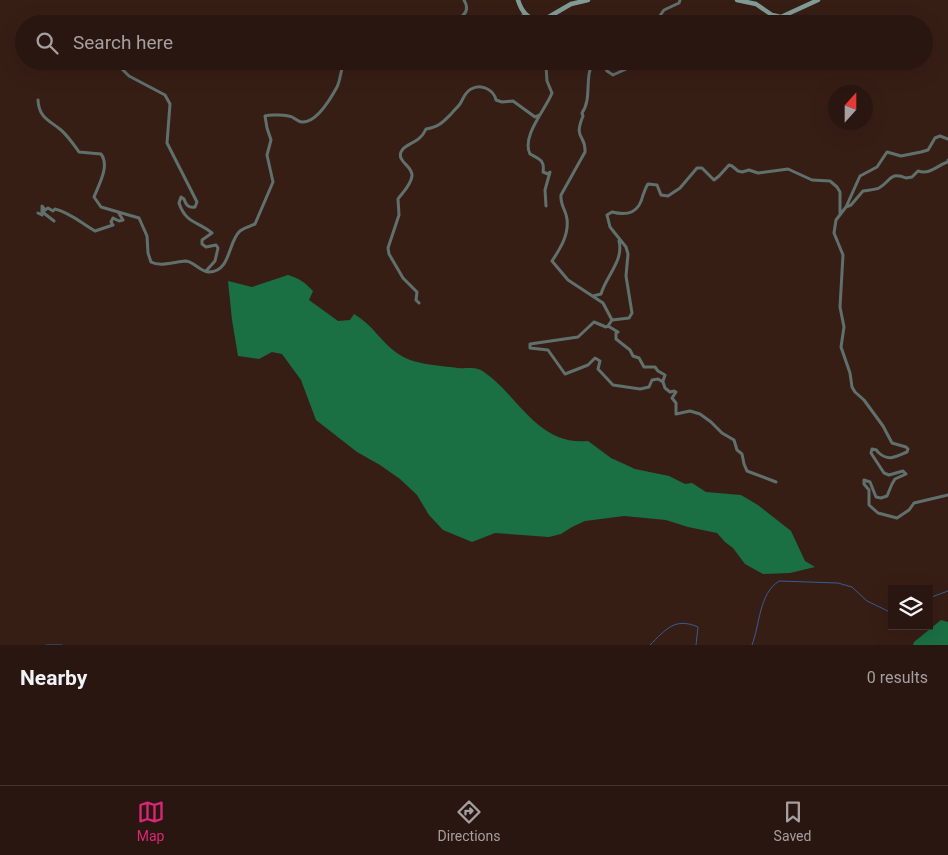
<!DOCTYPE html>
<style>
:root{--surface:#291610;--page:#311f19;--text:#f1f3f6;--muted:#a59f9f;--line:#453530;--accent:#db2777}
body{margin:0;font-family:Roboto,sans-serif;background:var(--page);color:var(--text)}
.controls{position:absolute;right:15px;bottom:15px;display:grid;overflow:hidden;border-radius:0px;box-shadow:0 5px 20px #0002}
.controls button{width:45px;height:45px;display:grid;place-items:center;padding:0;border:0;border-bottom:1px solid var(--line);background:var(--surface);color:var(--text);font:25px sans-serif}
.compass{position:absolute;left:828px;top:85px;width:45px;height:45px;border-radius:50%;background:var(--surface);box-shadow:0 5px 20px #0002;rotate:21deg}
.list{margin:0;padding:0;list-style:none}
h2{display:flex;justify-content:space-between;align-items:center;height:65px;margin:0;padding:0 20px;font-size:21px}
h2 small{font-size:16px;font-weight:400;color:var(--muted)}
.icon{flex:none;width:28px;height:28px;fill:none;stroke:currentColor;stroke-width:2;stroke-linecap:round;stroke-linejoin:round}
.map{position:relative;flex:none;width:948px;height:645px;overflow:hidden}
.search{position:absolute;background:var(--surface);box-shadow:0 5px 20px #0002;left:15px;right:15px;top:15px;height:55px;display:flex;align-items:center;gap:12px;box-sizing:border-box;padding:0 18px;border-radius:28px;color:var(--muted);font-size:19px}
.sheet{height:140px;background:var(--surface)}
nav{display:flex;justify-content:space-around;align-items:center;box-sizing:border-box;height:70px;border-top:1px solid var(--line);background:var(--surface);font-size:14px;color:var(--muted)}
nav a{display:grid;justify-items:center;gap:2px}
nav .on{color:var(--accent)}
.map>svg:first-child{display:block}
</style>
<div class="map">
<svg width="948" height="645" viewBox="0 0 948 645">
<rect width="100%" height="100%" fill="#371e15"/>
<path fill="#1a6f43" d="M288,275c13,4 16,7 25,16l-4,9 29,21 12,-1 4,-6c24,14 30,37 59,47 13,4 31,5 45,7 10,1 17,-2 26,4 34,23 53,74 104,69l23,17 24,11 34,7 16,8 7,-1 14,9 35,3 17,10 33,26 14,30 10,6 -25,6 -27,1 -18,-10 -12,-16 -8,-6 -8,-9 -29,-6 -22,-7 -42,-4 -39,5 -13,6 -11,7 -12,3 -54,-4 -23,9 -29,-12 -14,-15 -12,-20 -17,-16 -20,-14 -23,-13 -41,-32 -15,-40 -19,-26 -10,-2 -13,7 -21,-3 -6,-36 -4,-39 24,6z
M941,620l7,2v23h-35l1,-3z"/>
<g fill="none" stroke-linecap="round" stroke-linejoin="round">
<path stroke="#375b97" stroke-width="1" d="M929,598l19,-7
M46,645h16
M650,645c16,-16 25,-28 48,-18l-2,18
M752,645c8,-21 7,-51 27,-64l59,2 14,4 15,14 25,12"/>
<path stroke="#60706d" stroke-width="3" d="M554,15l3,9
M358,24v-5h7l7,5
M441,24c12,-4 33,-7 23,-24
M518,24l6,-11
M654,24l10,-14 15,-7 1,-3
M117,61l3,6 9,9 36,19 5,9 -3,39 30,59 -2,5c-7,1 -9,-2 -11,-8l-3,-2 -2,6c7,21 19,18 33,30l-10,7v4l4,3 10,-2 2,3 -3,13 -9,10
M446,61h6
M543,61l-1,3 4,2 1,15 5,12c-6,16 -31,43 -22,61 9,5 15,6 13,18l5,2 2,-2 -5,18 1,16
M595,61c-12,12 -2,37 -13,52l1,3c-10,24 3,18 2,36l-24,43c-1,10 5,15 6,24 2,16 -7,30 -15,42l16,19 35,23 9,17 -4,6
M601,61l6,10 6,4 13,-6 6,-8
M38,100c1,18 11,20 23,30 7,6 13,15 18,22l22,2c9,12 -2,30 -7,43l7,10 38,11 8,18 1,17 3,9c9,5 24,0 34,-1 9,0 15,11 24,11 22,0 19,-31 31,-41 4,-3 10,-5 15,-7l18,-42 -6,-27 4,-15 -4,-12 -2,-12c5,-2 23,-1 27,1 4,2 6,5 10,5 15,1 29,-24 35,-35 4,-8 3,-17 8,-26
M948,139l-8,-3 -5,2 -7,12 -7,2 -20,4 -14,-4 -10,15 -17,9 -14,31 -10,13 -2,13 9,22 -3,52 4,20 -3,20 9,26 2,14 3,5 9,8 19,26 9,17 14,4 2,2 -1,3c-10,4 -18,10 -28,1 -5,-5 0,-2 -7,-4l-1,4 13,20 5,2 14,-4 3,3 -11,5 -3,5 -5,12 -6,2 -5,-1 -6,-15 -6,-2v4l5,6v15l9,8 19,5 12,-8 5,-7 34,-8
M846,207l5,-2 12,-14c5,-1 12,-1 16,-3 12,-7 11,-17 27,-10l6,-1 6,-6c13,4 19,-6 30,-9v-2
M42,209l3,5 9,7
M38,213l4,2v-9l3,4 3,-2 5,3 2,-2c16,4 26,14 40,22l18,-6 -2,-3 2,-4 6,3 4,-1 -5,-8
M593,296l8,-2c5,-18 23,-33 18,-53
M419,303l-3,-3 1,-8 -14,-14 -14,-24 -1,-6 11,-33 -1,-16c5,-7 13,-14 14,-23 1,-10 -15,-14 -11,-24 4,-10 18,-7 25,-23 13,-2 17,-7 26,-16 2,-3 5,-5 8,-9 3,-5 5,-12 11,-15 10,-6 23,1 25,11l6,2 11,-1 22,16 4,-2
M612,320l17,-2 3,-5 -6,-37 2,-22 -2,-7 -16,-20 -3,-12 5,-3c16,4 27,1 31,-17 2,-4 2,-7 5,-11l9,1 4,10 7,1 12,-8 17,-20h5l12,12 5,-4 10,-11 3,1 6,5 4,1 7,-2 9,3 30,-4 24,11 18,1 7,6 3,5v21
M663,382l-5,-3 -6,1 -3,7 -9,2 -27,-4 -15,-16 2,-8 -5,-3 -7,7 -23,9 -17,-24 -18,-2v-4l48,-7 16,-15 12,5 2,-1 10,6 -2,1v6l14,11 3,6 6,2 5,9h11l3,4 7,4 -2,6v1l2,6 5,4 4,-1 2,1 -4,6 4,5v11l14,-3 10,3 11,8 11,11 12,7 3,10 5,4 2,10 3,7 29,11"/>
<path stroke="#819b96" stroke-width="4.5" d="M518,0c4,13 10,18 22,22l31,-18 17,-4
M737,0l19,4 16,11 9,2 37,-17"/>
</g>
</svg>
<div class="controls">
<button><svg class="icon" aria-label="layers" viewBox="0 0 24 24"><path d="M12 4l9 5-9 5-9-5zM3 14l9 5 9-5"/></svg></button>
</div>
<svg class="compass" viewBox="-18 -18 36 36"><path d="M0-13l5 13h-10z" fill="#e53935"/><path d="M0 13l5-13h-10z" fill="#a59f9f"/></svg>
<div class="search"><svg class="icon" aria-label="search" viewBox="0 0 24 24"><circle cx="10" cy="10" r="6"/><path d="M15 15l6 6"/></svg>Search here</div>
</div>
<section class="sheet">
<h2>Nearby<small>0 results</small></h2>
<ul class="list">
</ul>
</section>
<nav>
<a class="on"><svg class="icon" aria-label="map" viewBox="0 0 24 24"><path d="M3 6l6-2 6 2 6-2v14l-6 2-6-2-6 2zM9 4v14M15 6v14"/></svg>Map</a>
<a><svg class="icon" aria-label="directions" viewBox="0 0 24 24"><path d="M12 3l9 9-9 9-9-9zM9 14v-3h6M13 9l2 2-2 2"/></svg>Directions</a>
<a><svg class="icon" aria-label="saved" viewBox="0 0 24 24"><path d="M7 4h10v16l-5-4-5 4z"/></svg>Saved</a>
</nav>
